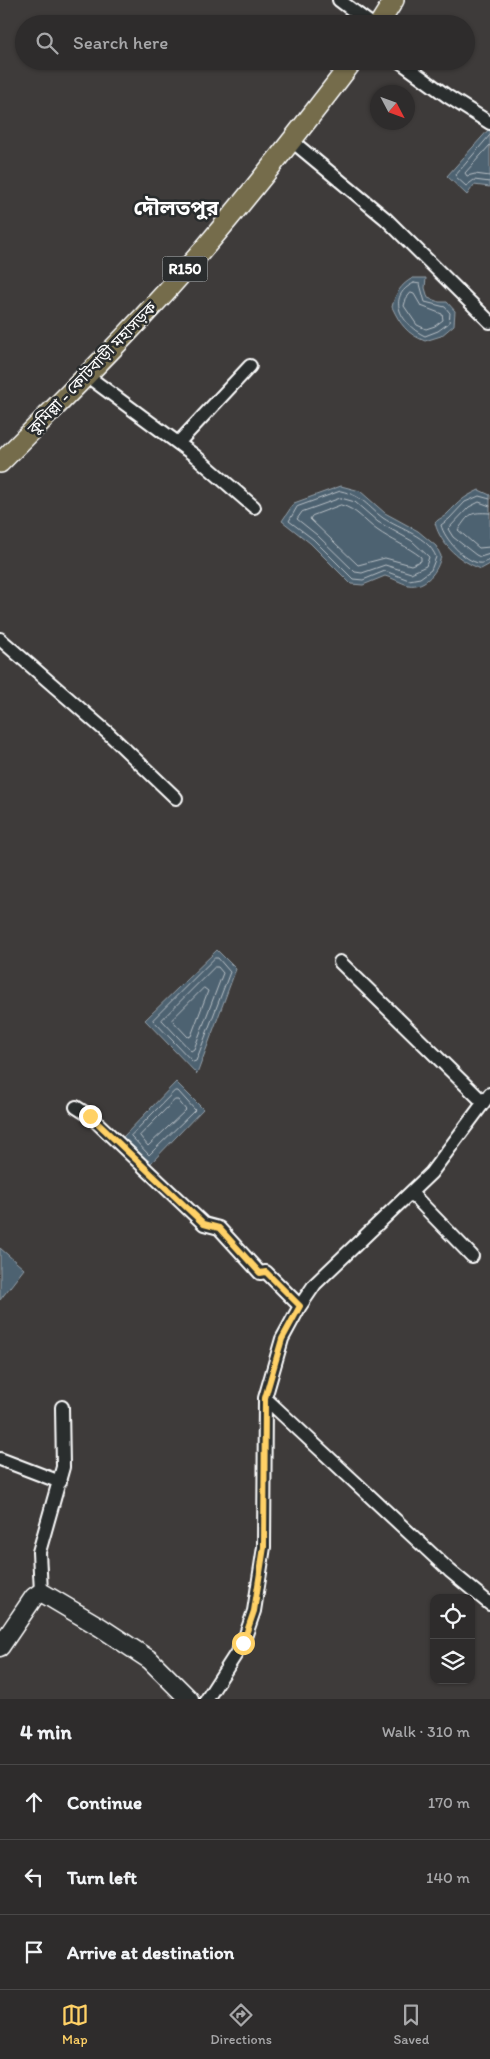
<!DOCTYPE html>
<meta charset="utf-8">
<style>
:root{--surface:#2e2c2c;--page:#3a3838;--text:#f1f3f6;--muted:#a7a7a9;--line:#494848;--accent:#ffd166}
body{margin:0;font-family:Itim,"Noto Sans Bengali",sans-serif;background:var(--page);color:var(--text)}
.controls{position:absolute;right:15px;bottom:15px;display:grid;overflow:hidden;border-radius:10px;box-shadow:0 1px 4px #0004}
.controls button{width:45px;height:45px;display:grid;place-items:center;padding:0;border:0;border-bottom:1px solid var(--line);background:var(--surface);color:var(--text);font:25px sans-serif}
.compass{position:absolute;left:370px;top:85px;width:45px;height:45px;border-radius:50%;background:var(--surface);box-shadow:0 1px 4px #0004;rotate:131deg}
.stop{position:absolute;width:15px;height:15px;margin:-11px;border:4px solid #ffd166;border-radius:50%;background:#fff}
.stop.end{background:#ffd166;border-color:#fff;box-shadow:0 1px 5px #0008}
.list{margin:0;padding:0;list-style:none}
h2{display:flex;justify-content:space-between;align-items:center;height:65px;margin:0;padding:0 20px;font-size:21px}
h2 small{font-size:16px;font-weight:400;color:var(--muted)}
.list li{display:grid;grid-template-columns:32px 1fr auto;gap:15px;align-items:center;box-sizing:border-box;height:75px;padding:0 20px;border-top:1px solid var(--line)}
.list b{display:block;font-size:19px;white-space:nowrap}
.list em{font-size:16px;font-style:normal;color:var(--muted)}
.icon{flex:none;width:28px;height:28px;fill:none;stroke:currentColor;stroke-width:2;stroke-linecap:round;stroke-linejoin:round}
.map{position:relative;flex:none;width:490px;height:1699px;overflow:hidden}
.search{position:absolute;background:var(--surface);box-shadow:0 1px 4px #0004;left:15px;right:15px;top:15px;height:55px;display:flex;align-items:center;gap:12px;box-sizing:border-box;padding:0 18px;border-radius:28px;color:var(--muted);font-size:19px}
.sheet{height:290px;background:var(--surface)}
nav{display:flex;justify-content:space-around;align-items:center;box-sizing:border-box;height:70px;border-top:1px solid var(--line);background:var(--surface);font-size:14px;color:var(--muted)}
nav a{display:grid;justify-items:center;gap:2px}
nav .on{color:var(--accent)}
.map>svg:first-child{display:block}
</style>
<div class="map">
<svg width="490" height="1699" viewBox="0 0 490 1699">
<rect width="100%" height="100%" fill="#3e3b3a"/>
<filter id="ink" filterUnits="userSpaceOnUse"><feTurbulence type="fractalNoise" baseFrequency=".02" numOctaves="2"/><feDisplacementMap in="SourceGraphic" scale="10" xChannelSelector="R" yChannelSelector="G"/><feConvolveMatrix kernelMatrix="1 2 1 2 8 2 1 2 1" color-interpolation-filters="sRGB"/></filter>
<g filter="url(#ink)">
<path fill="#4e6271" stroke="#95a1aa" d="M490,128v59l-16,-2 -7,10 -20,-19z
M413,278h13l-1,10 3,10 11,4h8l8,9 -1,14 -13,11 -16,5c-18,-7 -25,-17 -33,-34 3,-13 9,-23 21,-29z
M341,486l19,5 25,22 33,18 18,15 5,10c-3,15 -15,32 -33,29 -7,-2 -15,-7 -23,-9l-22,9 -12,-1 -41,-41 -28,-22 12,-18z
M479,490l11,5v69l-9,5c-21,-8 -40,-23 -46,-46 4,-5 8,-5 12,-9 13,-13 15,-16 32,-24z
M217,950l19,19 -39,105 -52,-54z
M176,1082l27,27 -53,55 -27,-27z
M0,1248l24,21 -24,31z"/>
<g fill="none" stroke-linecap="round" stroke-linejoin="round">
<path stroke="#b8c0c6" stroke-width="1" d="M490,135l-35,41 11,10 8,-6 16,2
M490,145l-25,28 2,3 8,-2 15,2
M414,283l6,1 5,18 20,5 5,6 -1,10 -11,8 -13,5c-22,-10 -41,-39 -11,-53z
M411,293l3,1 7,12 21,8 1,6 -8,6 -9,3 -9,-4 -13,-19 2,-7z
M341,491c22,5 26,15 42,27 18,12 45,18 53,39l-5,13 -11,8 -11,2 -24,-9 -22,9 -10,-1 -40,-40 -24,-18 8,-14z
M341,498l14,4 23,20 34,19 17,16 -3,9 -15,7 -26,-8 -23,8 -7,-1 -38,-37 -20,-16 5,-7z
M490,499l-11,-3 -14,6 -16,17 -8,6c3,13 23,36 38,38 3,1 7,-2 11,-3
M341,505c16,4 23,16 36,25 14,10 30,16 44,27v4l-10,4 -26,-7 -27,7 -48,-46 2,-3z
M490,506l-11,-4 -10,5 -21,22 5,8 23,18 4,2 10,-3
M490,513c-20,-1 -20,0 -32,17l21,18 11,-1
M215,958h3l12,14 -34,89 -3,1 -40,-42z
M215,967h3l5,6 -29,76 -3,2 -29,-31z
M204,988l4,3 -17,45 -3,1 -16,-17z
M175,1091h3l17,19 -46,45 -18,-19z
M175,1100h3l8,10 -38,36 -8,-10z"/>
<defs>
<path id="street" d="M339,0l32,24
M399,61l48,35 43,27
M292,141l94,78 104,103
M86,375l108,80 60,52
M178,443l72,-77
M0,639l108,94 68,65
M340,962l143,140
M76,1107l14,9 114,108 15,4 41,45 6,-1 34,34
M411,1193l61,63
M265,1398l185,173 40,33
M0,1459l60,23
M41,1592l-2,-40 24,-85 -1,-60
M207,1699l36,-56 11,-32 10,-64 1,-149 17,-59 18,-33 15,-22 116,-111 59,-79"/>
<path id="secondary" d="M0,1647l34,-50 7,-5 59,35 50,33 39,39"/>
<path id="primary" d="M379,24l15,-24
M0,463c70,-71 142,-141 206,-217 51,-60 99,-122 147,-185"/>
</defs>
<use href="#street" stroke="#fff" stroke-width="16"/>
<use href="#secondary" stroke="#fff" stroke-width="21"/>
<use href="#primary" stroke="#fff" stroke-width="22"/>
<use href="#street" stroke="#2a2d2e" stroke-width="12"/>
<use href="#secondary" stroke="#2a2d2e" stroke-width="18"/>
<use href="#primary" stroke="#746c4b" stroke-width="19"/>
</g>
</g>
<g fill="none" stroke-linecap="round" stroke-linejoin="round" filter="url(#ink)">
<path stroke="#ffd166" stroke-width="6" d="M90,1116l114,108 15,4 41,45 6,-1 34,34 -18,33 -17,59 -1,149 -10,64 -11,32"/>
</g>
<g text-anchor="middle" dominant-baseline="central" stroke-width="5" stroke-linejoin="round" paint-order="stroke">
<rect fill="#2a2d2e" stroke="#bfc0c0" stroke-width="1" x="162.5" y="256.5" width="45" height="25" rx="4"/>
<g font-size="15" font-weight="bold" fill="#fff">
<text x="185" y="269">R150</text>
</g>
<g font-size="16" fill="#fff" stroke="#2a2d2e">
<text transform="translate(92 368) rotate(-46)">কুমিল্লা - কোটবাড়ী মহাসড়ক</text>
</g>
<g font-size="21" font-weight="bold" fill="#fff" stroke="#2a2d2e">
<text x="176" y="207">দৌলতপুর</text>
</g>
</g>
</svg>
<div class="controls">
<button><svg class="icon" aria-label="locate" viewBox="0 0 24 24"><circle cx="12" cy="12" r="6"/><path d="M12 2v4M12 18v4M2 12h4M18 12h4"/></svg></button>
<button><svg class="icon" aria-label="layers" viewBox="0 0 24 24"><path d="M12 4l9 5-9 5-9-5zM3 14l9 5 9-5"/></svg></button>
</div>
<svg class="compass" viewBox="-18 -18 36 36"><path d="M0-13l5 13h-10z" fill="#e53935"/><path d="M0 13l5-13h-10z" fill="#a7a7a9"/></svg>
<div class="stop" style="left:243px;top:1643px"></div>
<div class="stop end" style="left:90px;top:1116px"></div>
<div class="search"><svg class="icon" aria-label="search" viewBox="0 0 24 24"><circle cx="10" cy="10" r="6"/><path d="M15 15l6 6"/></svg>Search here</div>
</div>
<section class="sheet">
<h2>4 min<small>Walk · 310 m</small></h2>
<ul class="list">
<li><svg class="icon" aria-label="ahead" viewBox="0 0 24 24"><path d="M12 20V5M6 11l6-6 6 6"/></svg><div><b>Continue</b></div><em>170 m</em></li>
<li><svg class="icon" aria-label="left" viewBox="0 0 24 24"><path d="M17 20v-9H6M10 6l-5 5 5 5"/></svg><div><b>Turn left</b></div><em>140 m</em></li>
<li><svg class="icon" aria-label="arrive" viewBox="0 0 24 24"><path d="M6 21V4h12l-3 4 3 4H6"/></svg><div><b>Arrive at destination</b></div></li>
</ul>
</section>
<nav>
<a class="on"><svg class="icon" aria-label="map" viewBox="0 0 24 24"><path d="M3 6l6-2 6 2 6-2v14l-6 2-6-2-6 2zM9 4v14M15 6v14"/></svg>Map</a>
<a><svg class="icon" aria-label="directions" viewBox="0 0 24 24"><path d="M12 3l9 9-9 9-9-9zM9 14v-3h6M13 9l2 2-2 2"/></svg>Directions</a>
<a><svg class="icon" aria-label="saved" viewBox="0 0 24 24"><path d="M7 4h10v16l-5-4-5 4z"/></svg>Saved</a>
</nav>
